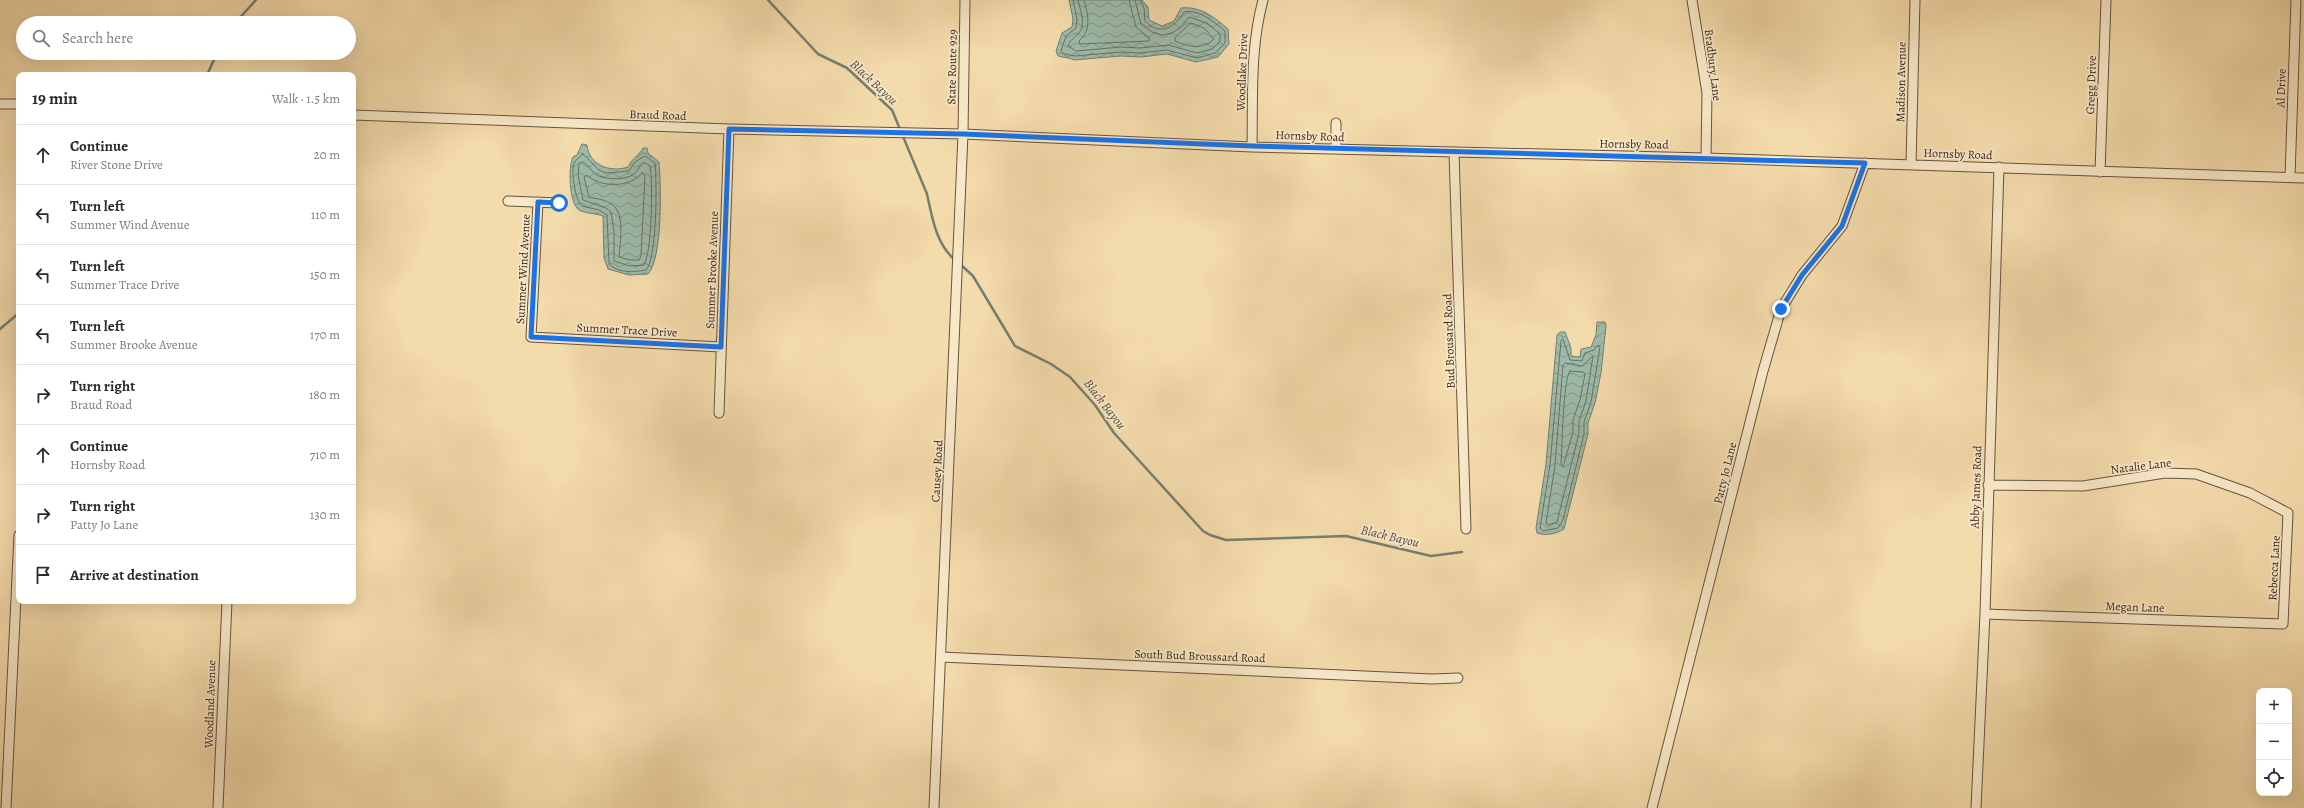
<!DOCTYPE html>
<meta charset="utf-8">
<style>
:root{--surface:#fff;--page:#f7f7f7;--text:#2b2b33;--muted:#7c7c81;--line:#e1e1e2}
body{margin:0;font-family:Alegreya,serif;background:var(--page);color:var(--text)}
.controls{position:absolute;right:12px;bottom:12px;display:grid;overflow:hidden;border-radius:8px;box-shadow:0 4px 16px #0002}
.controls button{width:36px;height:36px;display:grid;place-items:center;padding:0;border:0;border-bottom:1px solid var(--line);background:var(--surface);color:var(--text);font:20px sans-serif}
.stop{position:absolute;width:12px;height:12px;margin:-9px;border:3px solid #1a73e8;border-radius:50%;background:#fff}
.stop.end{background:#1a73e8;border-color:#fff;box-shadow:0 1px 4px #0008}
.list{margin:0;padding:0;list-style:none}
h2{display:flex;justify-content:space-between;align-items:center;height:52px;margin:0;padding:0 16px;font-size:17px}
h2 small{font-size:13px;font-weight:400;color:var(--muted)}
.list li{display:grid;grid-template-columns:26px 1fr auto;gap:12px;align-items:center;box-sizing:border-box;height:60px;padding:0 16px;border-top:1px solid var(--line)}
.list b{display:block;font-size:15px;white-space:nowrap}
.list p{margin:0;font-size:13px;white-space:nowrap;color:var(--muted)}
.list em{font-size:13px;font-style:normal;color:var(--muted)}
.icon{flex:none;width:22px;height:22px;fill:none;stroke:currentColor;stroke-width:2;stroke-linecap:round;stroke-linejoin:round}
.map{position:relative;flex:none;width:2304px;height:808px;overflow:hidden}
.search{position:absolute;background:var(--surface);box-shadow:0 4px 16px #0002;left:16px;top:16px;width:340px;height:44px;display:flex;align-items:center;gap:10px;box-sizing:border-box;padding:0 14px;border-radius:22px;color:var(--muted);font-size:15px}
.panel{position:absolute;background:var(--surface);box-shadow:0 4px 16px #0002;left:16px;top:72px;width:340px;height:532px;border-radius:8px}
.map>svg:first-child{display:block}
</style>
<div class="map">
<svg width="2304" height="808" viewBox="0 0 2304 808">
<defs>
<pattern id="water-waves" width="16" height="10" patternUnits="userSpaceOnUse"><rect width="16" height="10" fill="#9cbbaa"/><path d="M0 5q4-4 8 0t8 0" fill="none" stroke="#80988a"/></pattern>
</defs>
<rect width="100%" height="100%" fill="#f4dbab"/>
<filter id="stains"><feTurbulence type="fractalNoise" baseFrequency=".005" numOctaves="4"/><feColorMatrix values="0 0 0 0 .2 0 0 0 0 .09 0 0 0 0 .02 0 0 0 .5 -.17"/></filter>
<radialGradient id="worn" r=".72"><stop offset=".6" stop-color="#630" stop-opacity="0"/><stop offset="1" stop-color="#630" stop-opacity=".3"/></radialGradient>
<path fill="url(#water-waves)" stroke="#757f71" d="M1069,0h73l6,7 1,13 13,6 12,-5 7,-13c20,-2 33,9 47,21l1,15 -11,13 -22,5 -29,-8 -26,3 -20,-1 -47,4c-6,-3 -10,-2 -16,-4l-2,-5 6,-18 10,-6 1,-8z
M582,144l5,1c2,20 23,28 41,22 4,-9 11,-11 15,-19h4l1,5 11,9c2,22 4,96 -11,112l-19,1 -21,-6 -4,-11 -1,-42c-7,-3 -17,-2 -24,-6 -10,-7 -11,-43 -6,-53l4,-2z
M1597,322h8l1,4 -5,47 -6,30 -7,20v11l-24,95c-8,5 -18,7 -27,4l-1,-5 10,-64 11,-129 3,-3h5l6,16v8l9,1 1,-8 10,-2 5,-12z"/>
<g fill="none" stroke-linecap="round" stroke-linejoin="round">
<path stroke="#6c7062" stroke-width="1" d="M1073,0l4,19 -1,9 -10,8 -5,15 3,3 11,2 46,-4 19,1 27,-3 30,8 18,-5 10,-10v-12c-11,-9 -25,-22 -41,-19 -9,15 -24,25 -39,9l-1,-13 -4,-8
M1078,0c2,10 9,26 0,34 -5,5 -7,5 -10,12l8,5 45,-4 19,1 28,-3 29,8 15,-4 8,-8v-7l-13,-11 -18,-6 -9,11 -8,5 -10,2 -10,-3 -11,-8 -6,-24
M1084,0c4,14 8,30 -5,41l1,3 69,-3v-3l-13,-11 -7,-27
M1191,23l13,5 10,11c-11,11 -26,8 -39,2v-3z
M583,154l16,16 7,3 23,-2 6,-9 10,-6 10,7c2,18 2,96 -9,107 -11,2 -29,4 -37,-7l-2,-48 -8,-5 -17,-4c-7,-6 -11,-34 -8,-43 2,-4 6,-6 9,-9z
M583,162c5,3 7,7 11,11 7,7 32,8 40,1 5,-4 5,-8 10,-12l6,4c3,16 2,86 -6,99l-14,1 -16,-5v-30l-3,-19 -5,-4 -23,-8 -5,-25 1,-11z
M642,173l3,2 -4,81 -2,4h-9l-11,-3c1,-15 7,-46 -9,-54 -7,-4 -14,-4 -21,-6l-5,-20 3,-2c13,13 44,13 55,-2z
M1563,339l7,21 12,1 3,-8 9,-3 4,-5 2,2 -9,55 -7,20v12l-21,86 -5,8 -15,3 -3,-3 10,-63 11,-124z
M1593,356l-7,45 -7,20v12l-22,89 -9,3 -2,-2 9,-58 8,-100 2,-2 17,3z
M1570,371l13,1 2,2 -5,26 -7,20v12l-10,35 -2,-2c1,-15 2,-86 9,-94z"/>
<path stroke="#757f71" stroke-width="2.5" d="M768,0l50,54 29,14 45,42 35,84c5,23 9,50 28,66
M235,23l21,-23
M207,75l10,-22
M959,263l14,13 42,70 36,18 19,13 25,28 19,28 89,98 7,4 16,5 120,-4 85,20 31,-4
M0,329l19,-16"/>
<defs>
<path id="minor" d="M1692,0l15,93 -1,65
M0,104h19
M353,115l376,14 234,5 289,13 454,11 598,20
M1252,147c1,-50 -2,-99 11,-147
M1336,149v-26
M1454,152l12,377
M1911,165l4,-165
M2100,172l6,-172
M2290,177l6,-177
M508,201l51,2
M538,202l-7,135 190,10
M719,413l10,-284
M1985,614l298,10 5,-111 -38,-20 -54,-19 -31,-1 -82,13 -95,-1
M941,657l491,22 26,-1
M6,808l13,-273
M218,808l9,-207
M934,808l29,-674 2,-134
M1652,808l111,-437 18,-62 21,-34 40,-49 23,-63
M1976,808l9,-194 14,-447"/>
</defs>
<use href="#minor" stroke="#69523f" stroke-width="11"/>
<use href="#minor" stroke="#f8e8c8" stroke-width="9"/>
</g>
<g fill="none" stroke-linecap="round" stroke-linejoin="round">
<path stroke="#1a73e8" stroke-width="5" d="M559,203l-21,-1 -7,135 190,10 8,-218 234,5 289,12 613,17 -23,63 -40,49 -21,34"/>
</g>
<g text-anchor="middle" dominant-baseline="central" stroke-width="3.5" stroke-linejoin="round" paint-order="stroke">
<g font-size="12" fill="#3b251b" stroke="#f8e8c8">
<text transform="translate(1713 65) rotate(83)">Bradbury Lane</text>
<text transform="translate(952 67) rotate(-89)">State Route 929</text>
<text transform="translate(1242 72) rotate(-88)">Woodlake Drive</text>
<text transform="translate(1901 82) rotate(-89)">Madison Avenue</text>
<text transform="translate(2091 85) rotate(-88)">Gregg Drive</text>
<text transform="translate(2281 88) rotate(-88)">Al Drive</text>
<text transform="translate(658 115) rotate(2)">Braud Road</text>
<text transform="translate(1310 136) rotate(2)">Hornsby Road</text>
<text transform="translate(1634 144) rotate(1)">Hornsby Road</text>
<text transform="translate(1958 154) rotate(2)">Hornsby Road</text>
<text transform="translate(523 269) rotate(-87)">Summer Wind Avenue</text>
<text transform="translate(712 270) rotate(-88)">Summer Brooke Avenue</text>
<text transform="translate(627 330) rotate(3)">Summer Trace Drive</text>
<text transform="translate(1449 341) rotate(-92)">Bud Brousard Road</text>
<text transform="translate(2141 466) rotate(-7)">Natalie Lane</text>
<text transform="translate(937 471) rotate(-87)">Causey Road</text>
<text transform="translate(1725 473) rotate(-76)">Patty Jo Lane</text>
<text transform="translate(1976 487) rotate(-88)">Abby James Road</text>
<text transform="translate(2274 568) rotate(-87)">Rebecca Lane</text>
<text transform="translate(2135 607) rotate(2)">Megan Lane</text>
<text transform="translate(1200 656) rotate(2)">South Bud Broussard Road</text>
<text transform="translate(210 704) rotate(-88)">Woodland Avenue</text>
</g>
<g font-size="13" font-style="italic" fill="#534a3f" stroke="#f8e8c8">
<text transform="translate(874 82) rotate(43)">Black Bayou</text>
<text transform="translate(1105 404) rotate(52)">Black Bayou</text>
<text transform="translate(1390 536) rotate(13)">Black Bayou</text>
</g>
</g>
<rect width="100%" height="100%" filter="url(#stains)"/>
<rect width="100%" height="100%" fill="url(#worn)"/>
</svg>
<div class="controls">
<button>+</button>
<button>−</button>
<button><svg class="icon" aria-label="locate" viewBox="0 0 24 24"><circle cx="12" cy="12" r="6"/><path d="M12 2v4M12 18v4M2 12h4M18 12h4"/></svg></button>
</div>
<div class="stop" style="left:559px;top:203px"></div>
<div class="stop end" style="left:1781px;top:309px"></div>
<div class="search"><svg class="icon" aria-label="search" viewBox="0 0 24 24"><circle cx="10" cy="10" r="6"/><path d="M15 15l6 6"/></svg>Search here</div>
<section class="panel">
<h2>19 min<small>Walk · 1.5 km</small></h2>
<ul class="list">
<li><svg class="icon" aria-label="ahead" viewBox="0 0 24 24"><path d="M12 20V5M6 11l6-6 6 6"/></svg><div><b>Continue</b><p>River Stone Drive</p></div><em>20 m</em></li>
<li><svg class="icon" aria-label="left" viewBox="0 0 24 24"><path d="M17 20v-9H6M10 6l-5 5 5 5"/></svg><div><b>Turn left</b><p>Summer Wind Avenue</p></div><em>110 m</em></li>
<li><svg class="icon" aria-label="left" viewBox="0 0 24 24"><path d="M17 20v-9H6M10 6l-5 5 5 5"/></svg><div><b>Turn left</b><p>Summer Trace Drive</p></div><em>150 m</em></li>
<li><svg class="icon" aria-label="left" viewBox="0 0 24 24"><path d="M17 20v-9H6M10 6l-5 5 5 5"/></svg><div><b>Turn left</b><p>Summer Brooke Avenue</p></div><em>170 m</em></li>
<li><svg class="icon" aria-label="right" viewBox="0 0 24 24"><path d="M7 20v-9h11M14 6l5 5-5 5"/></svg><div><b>Turn right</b><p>Braud Road</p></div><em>180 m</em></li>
<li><svg class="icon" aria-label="ahead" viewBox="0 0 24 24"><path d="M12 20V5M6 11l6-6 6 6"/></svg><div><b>Continue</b><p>Hornsby Road</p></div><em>710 m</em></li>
<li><svg class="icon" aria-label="right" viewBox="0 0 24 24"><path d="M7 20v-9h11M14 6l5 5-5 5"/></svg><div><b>Turn right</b><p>Patty Jo Lane</p></div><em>130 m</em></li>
<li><svg class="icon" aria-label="arrive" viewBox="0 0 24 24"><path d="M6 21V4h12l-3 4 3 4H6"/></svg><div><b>Arrive at destination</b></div></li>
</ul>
</section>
</div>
